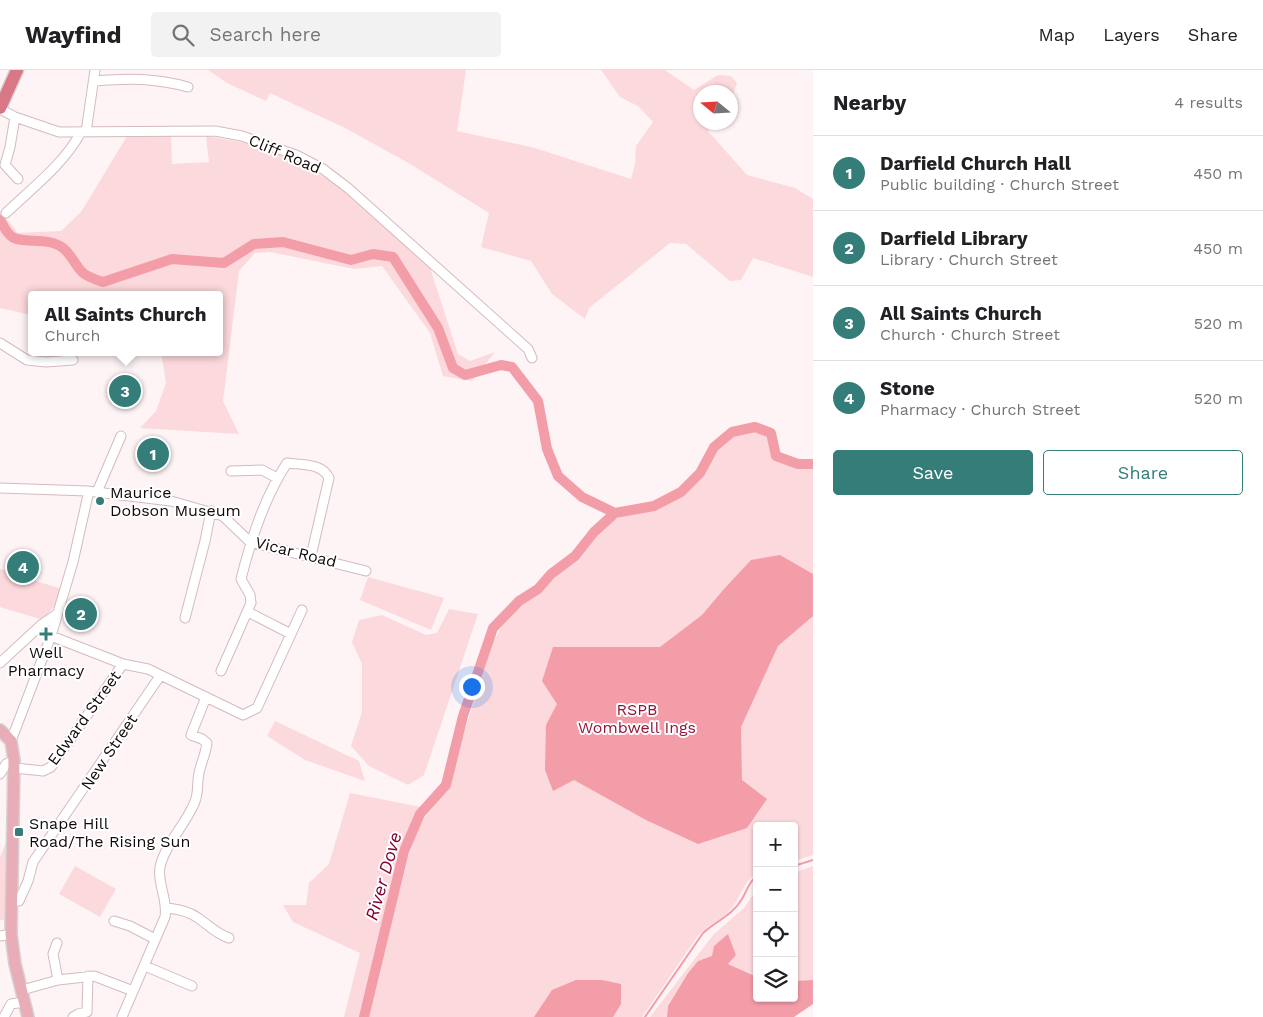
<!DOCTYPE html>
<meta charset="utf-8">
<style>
:root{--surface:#fff;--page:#f2f2f2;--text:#202124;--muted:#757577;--line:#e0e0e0;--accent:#347d79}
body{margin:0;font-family:"Work Sans",sans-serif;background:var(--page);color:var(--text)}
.controls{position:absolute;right:15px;bottom:15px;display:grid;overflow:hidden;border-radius:5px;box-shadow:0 1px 4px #0004}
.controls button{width:45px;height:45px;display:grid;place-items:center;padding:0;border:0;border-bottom:1px solid var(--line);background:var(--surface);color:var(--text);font:25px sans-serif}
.compass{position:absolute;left:693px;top:15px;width:45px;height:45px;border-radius:50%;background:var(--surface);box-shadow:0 1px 4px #0004;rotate:288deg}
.you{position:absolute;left:471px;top:616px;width:18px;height:18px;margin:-12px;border:4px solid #fff;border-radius:50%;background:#1a73e8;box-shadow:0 0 0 8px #1a73e833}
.badge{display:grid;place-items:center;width:32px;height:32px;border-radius:50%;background:var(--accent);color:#fff;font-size:16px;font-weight:700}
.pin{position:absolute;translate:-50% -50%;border:2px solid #fff;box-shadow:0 1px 5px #0006}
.popup{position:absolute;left:28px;top:221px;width:195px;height:65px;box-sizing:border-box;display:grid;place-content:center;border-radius:5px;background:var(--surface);filter:drop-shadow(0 1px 4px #0005);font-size:16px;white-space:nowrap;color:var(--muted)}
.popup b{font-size:19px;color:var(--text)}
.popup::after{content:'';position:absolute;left:50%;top:100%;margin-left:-10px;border:10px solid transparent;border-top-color:var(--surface)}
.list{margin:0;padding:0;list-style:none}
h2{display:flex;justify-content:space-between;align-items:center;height:65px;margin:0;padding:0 20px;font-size:21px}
h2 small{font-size:16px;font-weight:400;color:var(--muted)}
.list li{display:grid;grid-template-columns:32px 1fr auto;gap:15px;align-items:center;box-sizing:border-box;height:75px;padding:0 20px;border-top:1px solid var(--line)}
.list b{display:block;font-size:19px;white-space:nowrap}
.list p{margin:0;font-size:16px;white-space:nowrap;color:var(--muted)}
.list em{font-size:16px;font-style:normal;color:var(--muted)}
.actions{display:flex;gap:10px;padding:15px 20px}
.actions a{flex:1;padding:11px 0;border:1px solid var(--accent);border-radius:5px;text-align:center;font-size:18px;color:var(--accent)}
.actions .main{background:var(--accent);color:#fff}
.icon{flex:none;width:28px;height:28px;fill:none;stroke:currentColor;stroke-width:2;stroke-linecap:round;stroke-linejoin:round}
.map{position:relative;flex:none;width:813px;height:947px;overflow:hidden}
header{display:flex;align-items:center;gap:30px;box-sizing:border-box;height:70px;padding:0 25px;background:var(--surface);border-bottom:1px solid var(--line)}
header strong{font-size:24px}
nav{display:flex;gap:28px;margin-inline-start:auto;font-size:18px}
.search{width:350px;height:45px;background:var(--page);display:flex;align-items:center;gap:12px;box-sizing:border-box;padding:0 18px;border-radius:5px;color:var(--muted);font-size:19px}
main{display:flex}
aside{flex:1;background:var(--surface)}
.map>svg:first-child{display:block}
</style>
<header>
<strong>Wayfind</strong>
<div class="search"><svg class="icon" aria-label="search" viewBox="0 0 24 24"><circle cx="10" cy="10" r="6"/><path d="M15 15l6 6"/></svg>Search here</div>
<nav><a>Map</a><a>Layers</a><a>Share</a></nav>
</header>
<main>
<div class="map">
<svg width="813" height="947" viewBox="0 0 813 947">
<rect width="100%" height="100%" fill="#fef4f5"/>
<path fill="#fcd9dc" d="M208,0h258l-9,61 78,17 96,31 4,-15 1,-18 17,-24 -15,-16 -18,-9 -19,-27h64l29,20 24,-15 13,1 6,7 -6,17 -1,-8h-30v30l15,1 -7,8 39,44 48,13 18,11v78l-60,-19 -12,22 -11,1 -44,-37 -16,-1 -81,65 -4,11 -33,-25 -21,-33 -50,-14 8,-34 -79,-49 -63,-35 -77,-36 -4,8 -39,-18z
M129,63l42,2 1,29 37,-2 -3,-26 41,7 55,20 46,29 2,-9 86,78 -5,10 27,83 12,7 25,-9 -23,29 -29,-5 -13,-43 -48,-67 -28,3 -84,-17 -15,1 -16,18 -16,130 16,33 -99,-6 16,-17 10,-28 -5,-31h58v-57h-188v20l-31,-7v-97l18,22 43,-2 20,-19z
M754,360l14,6 5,21 24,11h16v387l-19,6v-35h-37v48c-13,5 -17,25 -26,35 -9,10 -22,15 -32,25l-57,83h-274l44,-176 13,-24 25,-30 12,-47 30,-96 11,-20 14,-15 56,-48 23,-26 21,-17 40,-10 26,-13 20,-21 14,-26 16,-13z
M0,499l23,5v3l39,12 -7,16 -12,15 -43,-13z
M368,507l76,21 -13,32 -71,-30z
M449,539l29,5 -54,161 -16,10 -39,-19 -18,-20 11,-34v-48l-10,-22 7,-22 23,-5 44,20 11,-2z
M275,651l84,40 6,20 -60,-21 -38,-24z
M350,723l71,14 -21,40 -40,170h-16l16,-64 -67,-31 -10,-17h23l3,-22 20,-19z
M9,765l-1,85h-8v-63z
M75,796l41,23 -16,28 -41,-23z
M813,796v114l-19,1v-108z
M757,819v88l-29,-13 8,-9 -8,-20 -15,21 -15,5 -10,12 -20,33 -1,11h-17l63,-82 31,-27z"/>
<path fill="#f39da9" d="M780,485l33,19v42l-35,30 -37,81 1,53 25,19 -20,29 -49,16 -52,-24 -72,-40 -21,11 -8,-21 1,-45 11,-21 -15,-23 11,-34h107l42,-32 22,-26 27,-29z
M728,864l8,21 -8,9 29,13v21h37v-17l19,-1v24l-19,13h-127l1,-11 20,-33 10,-12 14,-5 2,-10z
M576,910h26l19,4v20l-8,13h-79l18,-27z"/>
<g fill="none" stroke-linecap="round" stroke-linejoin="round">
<path stroke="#f39da9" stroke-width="2" d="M794,796l19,-6
M645,947l58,-84c14,-13 29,-17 39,-34 5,-8 7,-18 15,-23"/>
<path stroke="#f39da9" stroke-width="10" d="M0,150c3,5 6,12 11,16 10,9 37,0 52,12 8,6 12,17 19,24 5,5 15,8 21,10l69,-23 52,4 30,-19 29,-2 68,18 22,-6 20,3 45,71 15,40 12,7 36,-10 11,2 26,34 9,48 11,27 24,21 33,16 39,-7 27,-14 19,-19 14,-26 18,-15 23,-5 16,6 5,23 22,8h15
M364,947l40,-166 16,-37 26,-29 17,-69 30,-88 26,-27 19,-12 13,-15 24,-18 19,-24 21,-19"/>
<defs>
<path id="minor" d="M95,11c34,-3 60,-3 93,6
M0,39l15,8 44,15 156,-1 27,5 54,19 27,14 25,19 180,161 4,9
M15,47l-5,30 -5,18 13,14
M86,62l9,-62
M6,143c26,-25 58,-49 75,-81
M0,273l27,17 19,2 27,-2
M231,401l31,-1 15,8
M0,418l87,3 84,10 52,15 27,26 116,29
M97,422l24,-56
M248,542l43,22
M185,548l20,-77 6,-30
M51,566l72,28 25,5 95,46 14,-7 45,-98
M0,593l41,-38 16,-11
M221,601l30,-68 -1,-8 -9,-16c10,-40 23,-81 46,-116 15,2 35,0 42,15l-18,78
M11,671l40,-105 22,-74 15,-67 -1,-4
M15,698l28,3 8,-4 72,-103
M0,704l6,-10 8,-4
M12,831h7l9,-20 5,-19 127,-186
M167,838c11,1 22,3 31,10 12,8 17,15 31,20
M114,851l16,5 25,13
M0,866l11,-2
M57,873l-4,11 5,26
M145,896l47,20
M22,920l36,-10 36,-4 39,15
M4,947l7,-13 13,-2
M73,947l5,-3 9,-2 1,-36
M122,947l43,-100c3,-18 -8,-34 -5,-50 5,-22 24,-41 33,-61 7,-13 3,-20 6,-33 2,-10 7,-20 8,-30l-5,-4 -11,-4 15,-38"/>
<path id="major" d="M0,660l11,11 3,19 -3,174 4,30 13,53"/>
<path id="highway" d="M0,38l17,-38"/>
</defs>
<use href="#minor" stroke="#d3bbbe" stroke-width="11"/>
<use href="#major" stroke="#d4d3d3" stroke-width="14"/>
<use href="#highway" stroke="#d4d3d3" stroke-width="15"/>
<use href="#minor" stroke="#fff" stroke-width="9"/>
<use href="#major" stroke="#e8adb6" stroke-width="11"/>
<use href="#highway" stroke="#d97786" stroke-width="12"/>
</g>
<g fill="#347d79" stroke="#fff" stroke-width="2">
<circle cx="100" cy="431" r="5"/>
<path d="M43.5 556.5h5v5h5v5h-5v5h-5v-5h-5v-5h5z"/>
<rect x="14" y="757" width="10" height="10" rx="2.5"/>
</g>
<g text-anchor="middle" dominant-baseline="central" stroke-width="4" stroke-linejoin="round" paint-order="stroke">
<g font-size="16" fill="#10090a" stroke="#fff">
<text transform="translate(285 84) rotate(23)">Cliff Road</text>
<text transform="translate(296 482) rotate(14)">Vicar Road</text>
<text transform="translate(84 648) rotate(-54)">Edward Street</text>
<text transform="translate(109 682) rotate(-56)">New Street</text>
</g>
<g font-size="16" fill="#10090a" stroke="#fff" text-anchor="start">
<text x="110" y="422">Maurice<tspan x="110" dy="18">Dobson Museum</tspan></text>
<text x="46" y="582" text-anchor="middle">Well<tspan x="46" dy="18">Pharmacy</tspan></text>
<text x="29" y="753">Snape Hill<tspan x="29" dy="18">Road/The Rising Sun</tspan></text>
</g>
<g font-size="16" fill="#93153b" stroke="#fff">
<text x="637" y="639">RSPB<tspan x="637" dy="18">Wombwell Ings</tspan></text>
</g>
<g font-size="18" font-style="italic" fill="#860031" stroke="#fff">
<text transform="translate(383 806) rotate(-74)">River Dove</text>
</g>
</g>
</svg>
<div class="controls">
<button>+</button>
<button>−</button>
<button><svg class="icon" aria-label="locate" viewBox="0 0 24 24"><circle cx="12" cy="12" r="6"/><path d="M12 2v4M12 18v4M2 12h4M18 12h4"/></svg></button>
<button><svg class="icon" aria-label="layers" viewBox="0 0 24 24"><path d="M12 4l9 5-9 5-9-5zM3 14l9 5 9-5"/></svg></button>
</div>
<svg class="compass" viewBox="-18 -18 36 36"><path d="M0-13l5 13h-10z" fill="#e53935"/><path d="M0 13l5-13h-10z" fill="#757577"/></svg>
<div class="you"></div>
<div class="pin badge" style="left:153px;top:384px">1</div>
<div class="pin badge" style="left:81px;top:544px">2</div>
<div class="pin badge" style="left:125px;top:321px">3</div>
<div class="popup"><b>All Saints Church</b>Church</div>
<div class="pin badge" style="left:23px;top:497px">4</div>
</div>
<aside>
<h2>Nearby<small>4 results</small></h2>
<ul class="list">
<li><span class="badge">1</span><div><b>Darfield Church Hall</b><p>Public building · Church Street</p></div><em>450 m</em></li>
<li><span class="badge">2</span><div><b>Darfield Library</b><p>Library · Church Street</p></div><em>450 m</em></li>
<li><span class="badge">3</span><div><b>All Saints Church</b><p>Church · Church Street</p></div><em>520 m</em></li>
<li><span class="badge">4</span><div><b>Stone</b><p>Pharmacy · Church Street</p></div><em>520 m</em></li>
</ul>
<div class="actions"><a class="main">Save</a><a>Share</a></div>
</aside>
</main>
